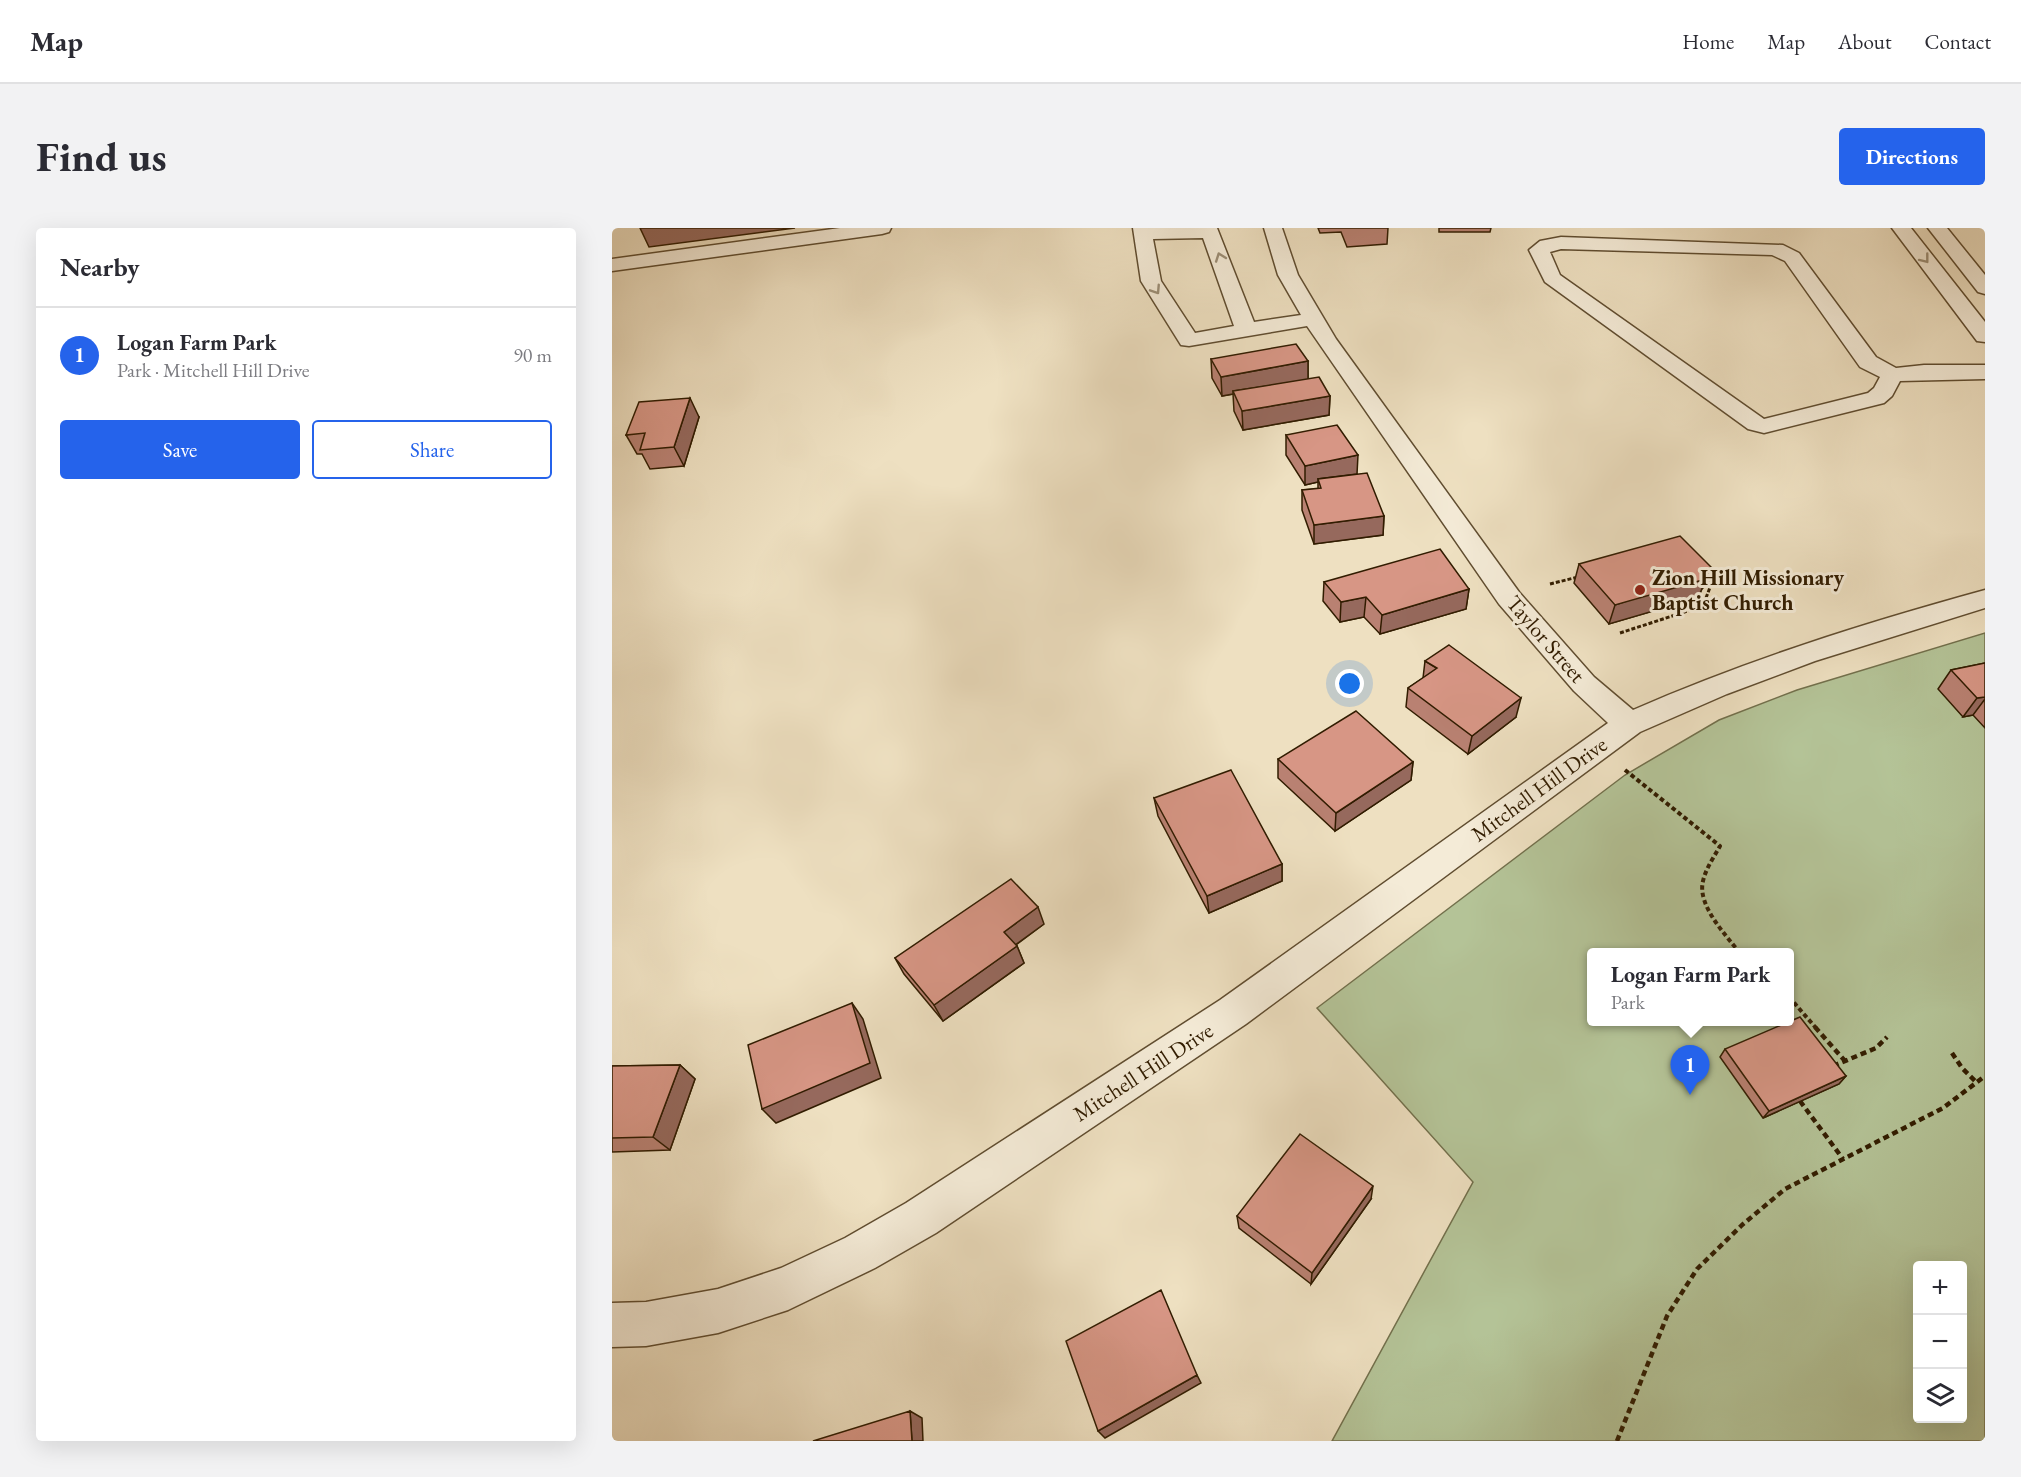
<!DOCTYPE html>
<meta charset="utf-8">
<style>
:root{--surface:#fff;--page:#f2f2f3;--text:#2b2b33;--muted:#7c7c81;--line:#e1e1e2;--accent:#2563eb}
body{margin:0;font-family:"EB Garamond",serif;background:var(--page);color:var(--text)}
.controls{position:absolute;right:18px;bottom:18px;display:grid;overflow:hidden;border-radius:6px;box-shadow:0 6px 24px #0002}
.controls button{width:54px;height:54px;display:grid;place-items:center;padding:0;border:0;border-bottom:2px solid var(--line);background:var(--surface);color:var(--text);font:30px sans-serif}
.you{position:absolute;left:738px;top:456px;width:21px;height:21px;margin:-15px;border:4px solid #fff;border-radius:50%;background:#1a73e8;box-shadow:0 0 0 9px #1a73e833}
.badge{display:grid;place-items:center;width:39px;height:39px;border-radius:50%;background:var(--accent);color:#fff;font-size:20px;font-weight:700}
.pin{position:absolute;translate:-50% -50px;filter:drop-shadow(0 2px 3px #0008)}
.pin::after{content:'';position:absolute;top:32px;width:21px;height:18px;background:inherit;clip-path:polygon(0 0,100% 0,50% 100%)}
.popup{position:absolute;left:975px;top:720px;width:207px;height:78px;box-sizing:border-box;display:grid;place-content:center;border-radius:6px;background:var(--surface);filter:drop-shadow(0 2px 4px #0005);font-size:20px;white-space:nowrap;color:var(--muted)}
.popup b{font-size:22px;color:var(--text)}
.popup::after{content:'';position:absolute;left:50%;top:100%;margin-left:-12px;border:12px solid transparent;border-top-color:var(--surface)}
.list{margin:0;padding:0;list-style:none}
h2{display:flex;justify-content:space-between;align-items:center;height:78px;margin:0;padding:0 24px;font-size:26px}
h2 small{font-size:20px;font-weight:400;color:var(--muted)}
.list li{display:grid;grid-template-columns:39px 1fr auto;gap:18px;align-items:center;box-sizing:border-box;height:96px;padding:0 24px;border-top:2px solid var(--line)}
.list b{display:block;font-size:22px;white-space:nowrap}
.list p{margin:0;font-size:20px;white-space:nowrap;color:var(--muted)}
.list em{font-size:20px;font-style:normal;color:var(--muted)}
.actions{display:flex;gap:12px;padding:18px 24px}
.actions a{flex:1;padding:14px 0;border:2px solid var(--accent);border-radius:6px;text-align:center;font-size:21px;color:var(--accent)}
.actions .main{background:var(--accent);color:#fff}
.icon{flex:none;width:33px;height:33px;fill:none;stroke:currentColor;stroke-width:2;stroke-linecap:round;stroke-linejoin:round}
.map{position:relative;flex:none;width:1373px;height:1213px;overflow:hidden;border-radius:6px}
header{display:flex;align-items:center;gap:36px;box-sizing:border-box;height:84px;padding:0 30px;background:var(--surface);border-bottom:2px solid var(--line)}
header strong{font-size:28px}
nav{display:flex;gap:33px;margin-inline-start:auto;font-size:21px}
.intro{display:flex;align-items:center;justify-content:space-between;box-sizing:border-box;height:144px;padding:0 36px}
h1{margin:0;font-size:42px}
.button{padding:15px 27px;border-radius:6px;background:var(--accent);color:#fff;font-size:21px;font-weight:700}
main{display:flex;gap:36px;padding:0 36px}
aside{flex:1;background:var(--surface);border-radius:6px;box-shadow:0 6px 24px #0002}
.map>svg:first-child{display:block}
</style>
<header>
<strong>Map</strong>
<nav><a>Home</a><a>Map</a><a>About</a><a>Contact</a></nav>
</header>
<div class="intro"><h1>Find us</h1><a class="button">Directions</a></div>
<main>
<aside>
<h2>Nearby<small></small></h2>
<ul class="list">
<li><span class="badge">1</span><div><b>Logan Farm Park</b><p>Park · Mitchell Hill Drive</p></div><em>90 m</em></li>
</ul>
<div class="actions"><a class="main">Save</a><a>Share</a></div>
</aside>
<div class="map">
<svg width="1373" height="1213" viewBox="0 0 1373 1213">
<rect width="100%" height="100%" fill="#eee0c1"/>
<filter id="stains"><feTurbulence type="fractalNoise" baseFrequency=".00333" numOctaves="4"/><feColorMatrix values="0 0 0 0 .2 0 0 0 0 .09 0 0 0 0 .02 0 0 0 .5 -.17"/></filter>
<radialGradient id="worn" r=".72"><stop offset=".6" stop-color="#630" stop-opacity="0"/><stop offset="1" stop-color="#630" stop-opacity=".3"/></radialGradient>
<path fill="#b4c397" stroke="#72704c" stroke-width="1.5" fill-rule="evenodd" d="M1373,405v808h-653l141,-259 -156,-174 308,-233 94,-55 78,-30zM979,724h198v70h-198zM1306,1038h44v152h-44z"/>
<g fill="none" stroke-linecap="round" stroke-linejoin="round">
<defs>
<path id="minor" d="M228,0h51l-2,4 -7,2 -270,37v-12z
M521,0h84l37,94 47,-7 -23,-40 -14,-47h18l16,47 38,64 183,253 75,85 39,33c114,-50 232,-87 352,-120v18l-170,53 -88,33 -87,38 -394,292 -310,209 -61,35 -87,42 -70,23 -72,13 -34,1v-44l34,-1 72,-13 63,-21 64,-30 61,-35 314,-203 388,-277 -34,-32 -75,-87 -192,-278 -118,20 -8,-1 -40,-64zM591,10l31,88 -39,7 -34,-52 -8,-42z
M1280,0h19l74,94v20l-8,-1z
M1316,0h19l38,47v19l-7,-2z
M949,9l222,8 16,8 77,104 20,11 28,-3h61v14l-85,2 -8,15 -8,7 -120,30 -16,-4 -203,-147 -16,-32 11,-9zM949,21l211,6 13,6 75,106 20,10 -6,11 -6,5 -104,26 -204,-144 -10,-23z"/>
</defs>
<use href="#minor" stroke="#604d30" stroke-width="3"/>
<path stroke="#311c00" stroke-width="3" stroke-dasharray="4 2" stroke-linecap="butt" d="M938,356l28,-7
M1008,405l83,-27 9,-24 -8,-7"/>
<path stroke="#311c00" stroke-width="4" stroke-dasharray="4.5 3" stroke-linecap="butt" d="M1013,542l95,76c-6,11 -14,22 -17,35 -6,24 22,53 36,71
M1177,769l27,31"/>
<path stroke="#311c00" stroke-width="4.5" stroke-dasharray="6 4" stroke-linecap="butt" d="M1203,799l30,34
M1340,825l10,15 15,15
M1221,838l43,-18 11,-11
M1188,873l43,58
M1005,1213l50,-125 30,-47 45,-44 43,-36 158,-81 42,-32"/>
<use href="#minor" fill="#f4ebd7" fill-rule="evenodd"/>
</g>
<path fill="#b98172" stroke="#311c00" stroke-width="1.5" d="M706,0h70l-1,16 -40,3 -6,-15 -21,1z
M827,0h52l-1,4h-51z
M599,131l97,2v18l22,17 -1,19 -86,15 -9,-19 -1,-17 -11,2 -10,-18z
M87,189l-15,49 -34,3 -8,-15h-5l-11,-19z
M674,207l71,39 27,42 -1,19 -69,9 -12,-34v-20l16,-1v-7l-13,3 -19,-30z
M967,336l125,23 -2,2 -4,9 -89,26 -35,-41z
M712,354l145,7 -3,20 -86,25 -16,-17 -24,5 -17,-21z
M813,433l91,56 -48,37 -62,-47 2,-19 15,-10z
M1373,435v65l-12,-13 -10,2 -25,-28 13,-19z
M666,531l135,3 -2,18 -76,51 -57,-53z
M542,570l128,66v17l-73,32 -51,-97z
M432,696l-28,21 1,1 7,17 -81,58 -39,-47 -9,-16z
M1113,821l121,27 -7,8 -76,34 -43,-61z
M68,837l15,14 -25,71 -58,2v-86z
M759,971l-60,85 -72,-56 -2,-12z"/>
<path fill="#96695d" stroke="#311c00" stroke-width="1.5" d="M28,0h155l-146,19z
M696,133v19l-75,11v3l-11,2 -1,-19z
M718,168l-1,19 -86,15 -1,-19z
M78,170l9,19 -15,49 -10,-19z
M746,227l-1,19 -39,5v3l-13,3v-19z
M772,288l-1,19 -69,9v-19z
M1099,339l-13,31 -89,26 6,-19 90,-31z
M857,361l-3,20 -86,25 2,-19z
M754,369l-2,20 -24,5 1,-20z
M1373,469v2l-12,16 -10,2 14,-19z
M909,470l-5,19 -48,37 4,-18z
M801,534l-2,18 -76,51 1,-18z
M670,636v17l-73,32 -2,-17z
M426,679l6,17 -33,24 -7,-16z
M405,718l7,17 -81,58 -9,-16z
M240,775l11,16 18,59 -105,45 -14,-14z
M68,837l15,14 -25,71 -17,-13z
M1234,848l-7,8 -76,34 6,-7z
M761,958l-2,13 -60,85 1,-11z
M585,1147l4,8 -96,55 -7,-7z
M298,1183l12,7 1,23h-11z"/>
<path fill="#d79685" stroke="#311c00" stroke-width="1.5" d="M684,116l12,17 -87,16 -10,-18z
M707,149l11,19 -88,15 -9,-20z
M78,170l-16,49 -34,3 5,-17 -19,2 13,-33z
M725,197l21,30 -53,11 -19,-31z
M755,245l17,43 -70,9 -12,-35 19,-2 -3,-9z
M1068,308l31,31 -6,7 1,5 -91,26 -36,-41z
M828,321l29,40 -87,26 -16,-18 -25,5 -17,-20z
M837,417l72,53 -49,38 -64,-48 29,-20 -12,-7z
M1373,435v34l-8,1 -26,-28z
M744,483l57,51 -77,51 -58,-54z
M619,542l51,94 -75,32 -53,-98z
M399,651l27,28 -34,25 13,14 -83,59 -39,-47z
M240,775l18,60 -108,46 -14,-64z
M1188,789l46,59 -77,35 -44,-62z
M68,837l-27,72 -41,1v-72z
M688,906l73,52 -61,87 -75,-57z
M549,1062l36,85 -99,56 -32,-90z
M298,1183l2,30h-99z"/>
<defs><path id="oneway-chevron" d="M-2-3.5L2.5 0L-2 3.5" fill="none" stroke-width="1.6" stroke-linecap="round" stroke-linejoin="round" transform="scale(1.5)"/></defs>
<g stroke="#9c8e76">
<use href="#oneway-chevron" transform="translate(608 29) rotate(-110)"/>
<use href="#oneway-chevron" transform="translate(1313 31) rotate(52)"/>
<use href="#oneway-chevron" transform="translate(544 62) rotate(57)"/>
</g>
<circle fill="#8f2418" stroke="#f4ebd7" stroke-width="2" cx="1028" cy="362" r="6"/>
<g text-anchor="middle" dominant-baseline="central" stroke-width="6" stroke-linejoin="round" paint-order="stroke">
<g font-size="22" font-weight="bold" fill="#311c00" stroke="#f4ebd7" text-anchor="start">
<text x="1040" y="349">Zion Hill Missionary<tspan x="1040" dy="25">Baptist Church</tspan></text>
</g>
<g font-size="22" fill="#311c00" stroke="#f4ebd7">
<text transform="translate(934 411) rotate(49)">Taylor Street</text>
<text transform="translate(927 561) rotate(-36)">Mitchell Hill Drive</text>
<text transform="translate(531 844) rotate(-33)">Mitchell Hill Drive</text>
</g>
</g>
<rect width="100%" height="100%" filter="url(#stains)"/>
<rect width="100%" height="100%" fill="url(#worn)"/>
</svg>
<div class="controls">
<button>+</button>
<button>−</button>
<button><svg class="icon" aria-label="layers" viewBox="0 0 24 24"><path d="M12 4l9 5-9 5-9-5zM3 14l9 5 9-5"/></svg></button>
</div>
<div class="you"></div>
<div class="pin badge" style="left:1078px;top:867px">1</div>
<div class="popup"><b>Logan Farm Park</b>Park</div>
</div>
</main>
